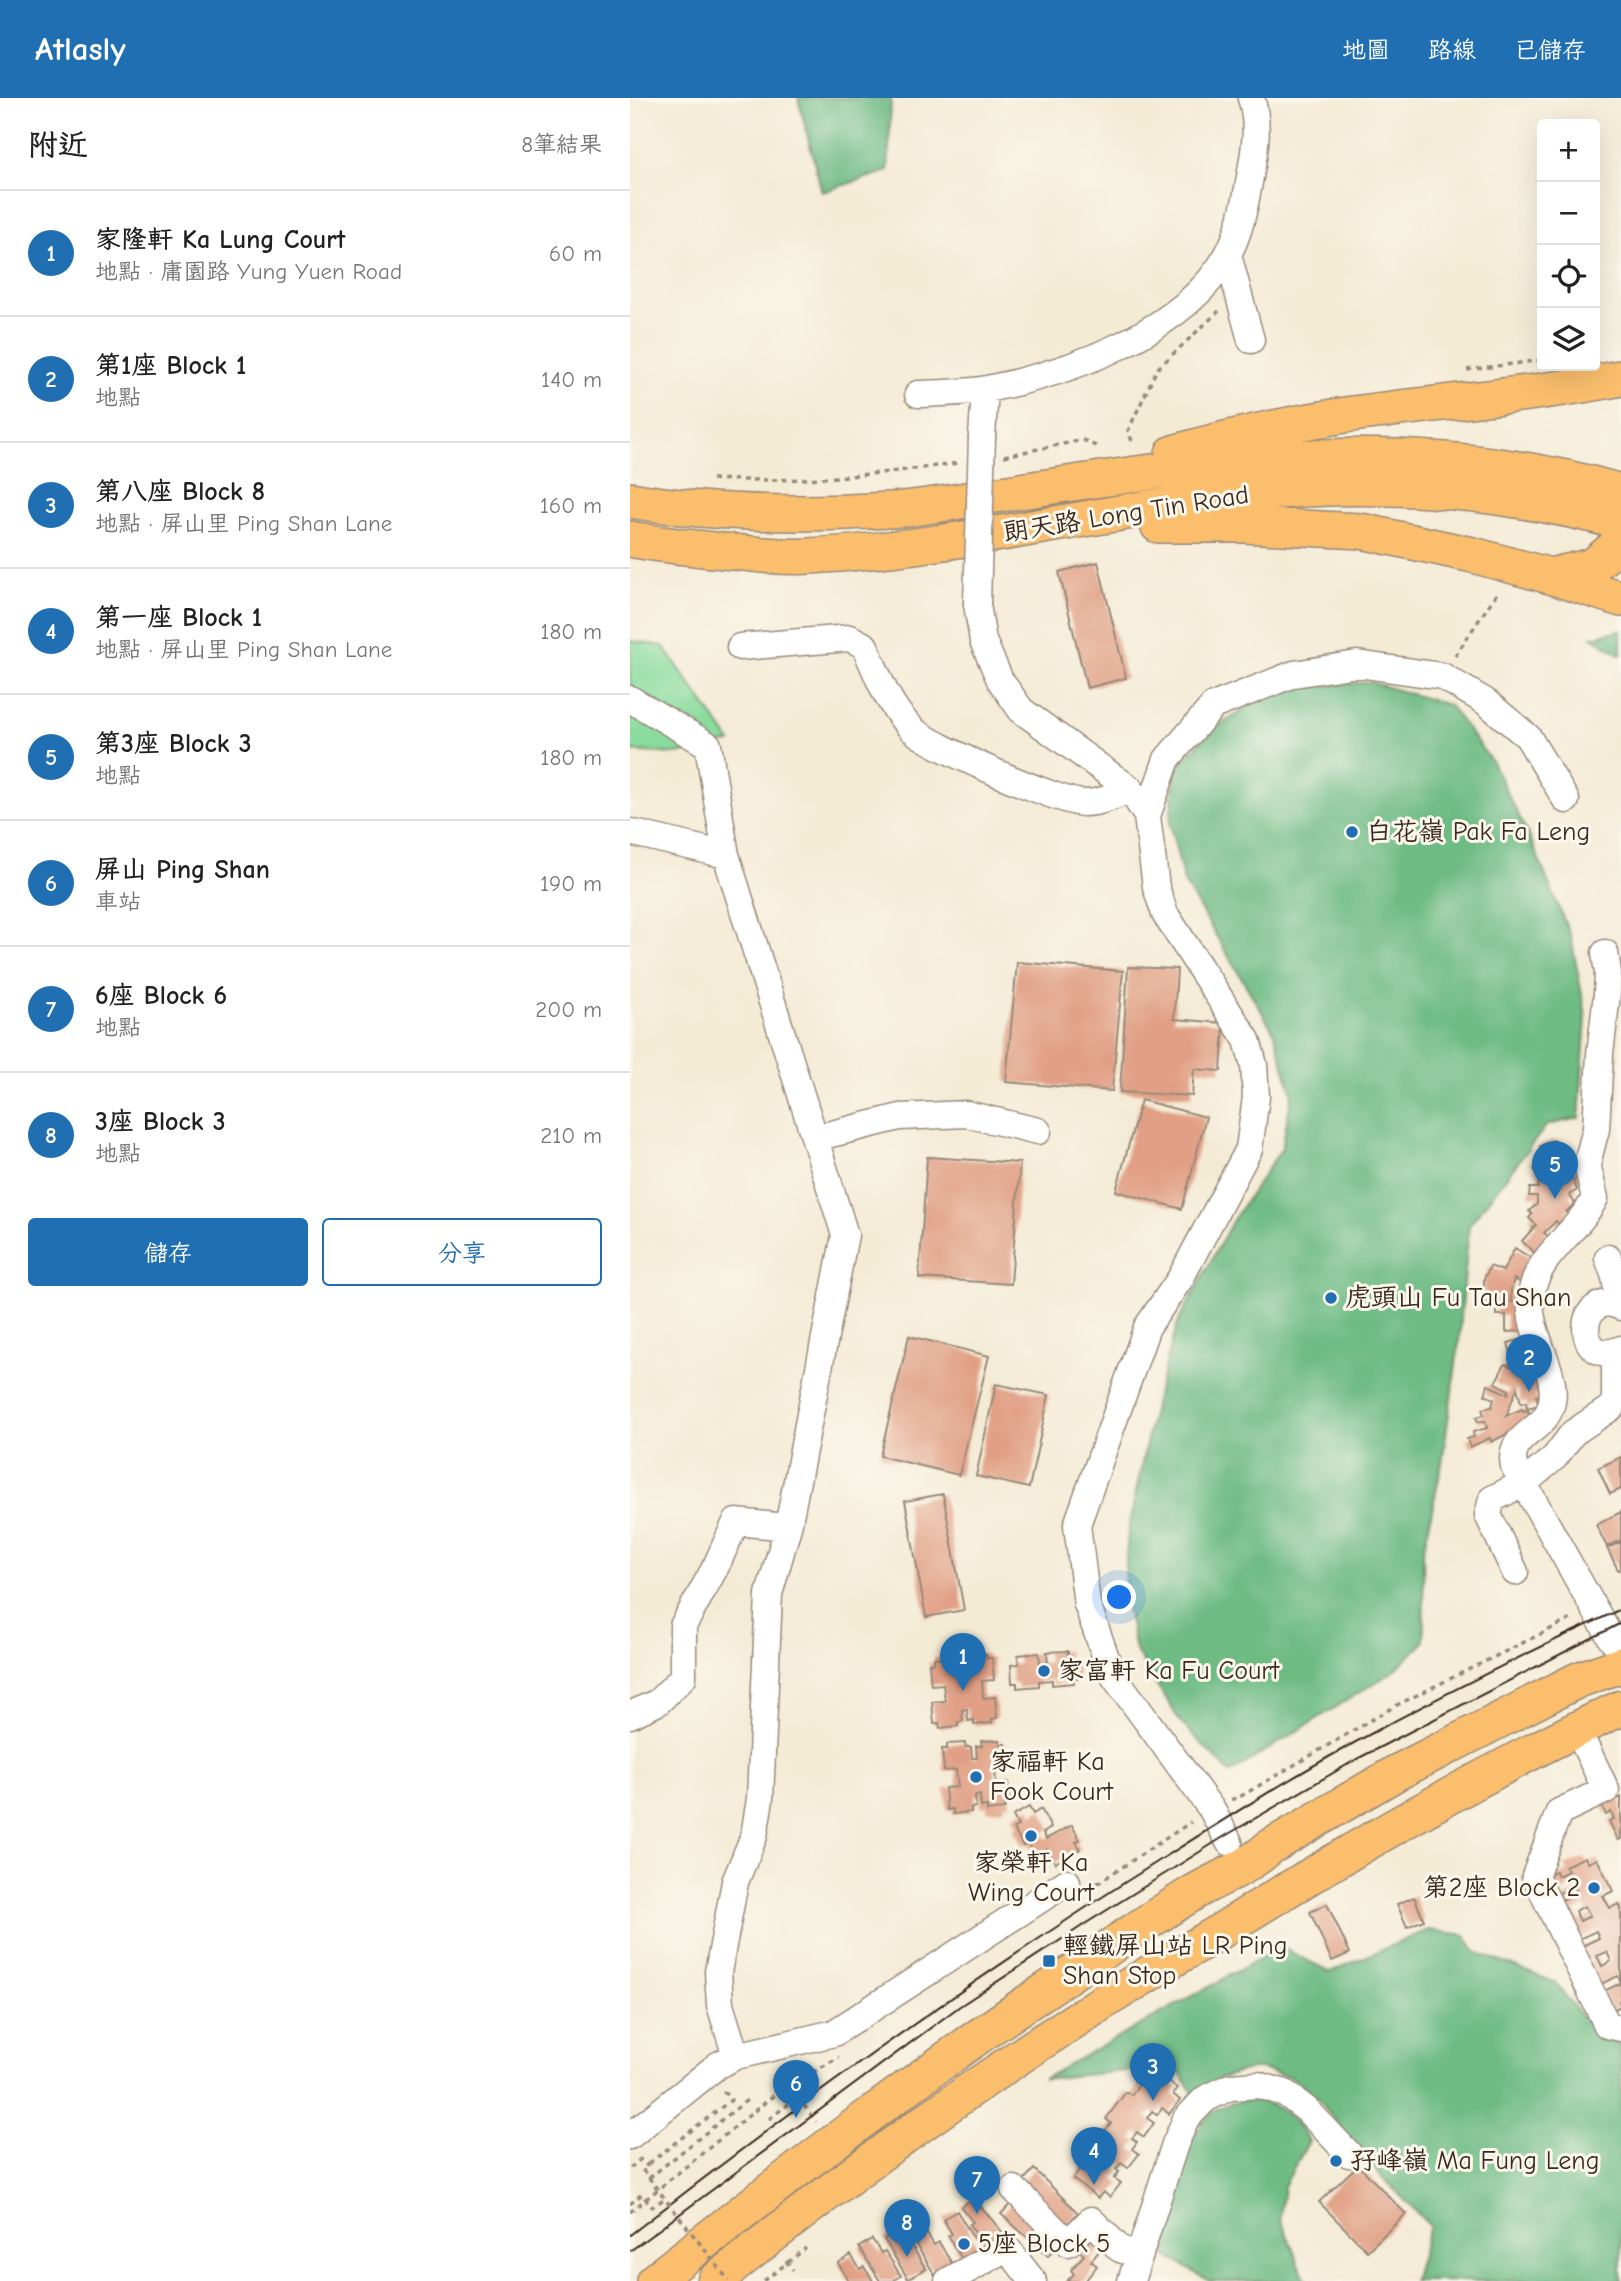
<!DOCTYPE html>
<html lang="zh-TW">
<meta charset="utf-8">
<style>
:root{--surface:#fff;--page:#f2f2f2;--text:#222;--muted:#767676;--line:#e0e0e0;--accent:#1f6fb2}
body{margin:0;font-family:"Comic Neue","LXGW WenKai TC",sans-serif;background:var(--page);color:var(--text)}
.controls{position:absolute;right:21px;top:21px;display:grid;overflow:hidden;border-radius:7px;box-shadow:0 7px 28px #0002}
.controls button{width:63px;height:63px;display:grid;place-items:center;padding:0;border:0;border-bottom:2px solid var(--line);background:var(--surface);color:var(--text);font:35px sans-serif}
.you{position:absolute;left:490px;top:1500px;width:24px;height:24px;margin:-18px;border:5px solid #fff;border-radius:50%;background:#1a73e8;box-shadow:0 0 0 10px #1a73e833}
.badge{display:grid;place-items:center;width:46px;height:46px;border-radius:50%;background:var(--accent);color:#fff;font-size:23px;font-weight:700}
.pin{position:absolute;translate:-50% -58px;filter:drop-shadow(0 2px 4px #0008)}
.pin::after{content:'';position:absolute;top:37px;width:24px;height:21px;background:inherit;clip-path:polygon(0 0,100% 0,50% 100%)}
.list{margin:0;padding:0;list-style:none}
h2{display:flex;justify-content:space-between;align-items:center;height:91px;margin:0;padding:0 28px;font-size:30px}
h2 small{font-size:23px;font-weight:400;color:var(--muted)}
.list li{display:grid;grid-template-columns:46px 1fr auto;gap:21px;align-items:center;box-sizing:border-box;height:126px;padding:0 28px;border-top:2px solid var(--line)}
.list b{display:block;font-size:26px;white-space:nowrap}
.list p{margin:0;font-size:23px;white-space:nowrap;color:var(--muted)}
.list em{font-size:23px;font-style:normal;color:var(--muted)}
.actions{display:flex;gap:14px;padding:21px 28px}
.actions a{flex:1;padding:16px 0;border:2px solid var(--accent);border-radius:7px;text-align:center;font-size:24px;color:var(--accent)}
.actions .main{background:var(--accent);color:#fff}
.icon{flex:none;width:38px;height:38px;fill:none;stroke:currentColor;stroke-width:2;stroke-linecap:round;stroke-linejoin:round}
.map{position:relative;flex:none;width:991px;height:2183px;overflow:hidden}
header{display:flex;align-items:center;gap:42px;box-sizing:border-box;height:98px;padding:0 35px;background:var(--accent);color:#fff}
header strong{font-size:33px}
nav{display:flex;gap:38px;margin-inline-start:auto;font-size:24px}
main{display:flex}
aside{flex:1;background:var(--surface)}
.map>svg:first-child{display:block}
</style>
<header>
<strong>Atlasly</strong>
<nav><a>地圖</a><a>路線</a><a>已儲存</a></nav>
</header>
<main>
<aside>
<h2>附近<small>8筆結果</small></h2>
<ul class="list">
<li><span class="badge">1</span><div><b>家隆軒 Ka Lung Court</b><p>地點 · 庸園路 Yung Yuen Road</p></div><em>60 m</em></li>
<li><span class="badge">2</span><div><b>第1座 Block 1</b><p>地點</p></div><em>140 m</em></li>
<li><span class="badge">3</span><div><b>第八座 Block 8</b><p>地點 · 屏山里 Ping Shan Lane</p></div><em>160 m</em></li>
<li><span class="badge">4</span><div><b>第一座 Block 1</b><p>地點 · 屏山里 Ping Shan Lane</p></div><em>180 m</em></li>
<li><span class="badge">5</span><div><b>第3座 Block 3</b><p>地點</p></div><em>180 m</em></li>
<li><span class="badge">6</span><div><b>屏山 Ping Shan</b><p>車站</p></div><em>190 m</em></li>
<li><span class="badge">7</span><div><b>6座 Block 6</b><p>地點</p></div><em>200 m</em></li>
<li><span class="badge">8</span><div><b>3座 Block 3</b><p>地點</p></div><em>210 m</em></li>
</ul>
<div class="actions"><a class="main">儲存</a><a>分享</a></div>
</aside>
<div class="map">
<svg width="991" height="2183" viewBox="0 0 991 2183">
<rect width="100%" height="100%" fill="#fbf7ec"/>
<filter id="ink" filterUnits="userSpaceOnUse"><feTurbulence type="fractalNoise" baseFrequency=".0143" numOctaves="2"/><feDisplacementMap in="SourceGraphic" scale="14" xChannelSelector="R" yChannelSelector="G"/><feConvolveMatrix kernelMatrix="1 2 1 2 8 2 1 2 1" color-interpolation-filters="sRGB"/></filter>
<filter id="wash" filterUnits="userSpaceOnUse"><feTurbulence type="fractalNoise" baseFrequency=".00686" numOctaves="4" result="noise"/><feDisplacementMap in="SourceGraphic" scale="28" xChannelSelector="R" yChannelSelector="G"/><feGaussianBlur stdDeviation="1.57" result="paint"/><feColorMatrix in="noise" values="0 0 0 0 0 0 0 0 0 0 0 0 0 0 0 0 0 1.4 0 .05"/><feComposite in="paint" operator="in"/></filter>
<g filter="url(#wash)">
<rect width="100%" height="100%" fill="#f4ebd5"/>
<path fill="#88db9c" stroke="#62825d" stroke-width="2" d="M0,543l33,5 68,96 -54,12 -47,-3z"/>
<path fill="#6ebb84" stroke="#547251" stroke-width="2" d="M168,0h93l-3,73 -66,21z
M991,532v25l-29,-18z
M740,584l79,23 43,57 40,81 39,94 15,79 -7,102 -32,7 -78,100 -10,117 -17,121 -19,89 1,90 -30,29 -164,102 -49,-50 -46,-73 -11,-58 4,-61 26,-126 24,-83 55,-102 49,-72 10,-55 -18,-61 -90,-150 -14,-58 5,-53 34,-39 66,-43z
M798,1832l37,5 11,17 78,30 48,59 19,2v238h-208l17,-55 -73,-75 -39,-53 -26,-20 -32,-9h-9l-33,10 -23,18 -19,-31 -133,13 238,-132 49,25z
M627,2002c28,8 37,16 52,41l-25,45 -4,32 26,63h-97l-52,-31c11,-35 28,-120 58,-140 13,-8 26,-9 42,-10z"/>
<g id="blocks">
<path fill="#e1a085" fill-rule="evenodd" d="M468,464l28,116 -39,10 -28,-116z
M387,864l106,9 -11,120 -106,-9z
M498,869l49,2 -3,50 50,4 -3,48 -27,-2 -2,27 -72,-4z
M511,1002l65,17 -24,92 -66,-18z
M924,1042l12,28 8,-3 6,12 -7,4 4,9 -8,5 6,8 -9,9 5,5 -9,10 -6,-6 -12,12 7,6 -14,16 -15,-14 14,-16 -7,-7 3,-4 -3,-3 8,-7v-8h-8l1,-8h8l1,-10 -5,-9 14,-6 -8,-17z
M297,1059l93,6 -9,121 -92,-6z
M885,1150l19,12 -13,23 -7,-4 -3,11v12l10,1 2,28 -17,1v-17h-10v-12l-12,-1v-23l6,-13 13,5z
M279,1238l80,20 -30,119 -79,-19z
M889,1242l2,8 7,-2 14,48 -6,2 3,9 -12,3 -1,-6 -5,1 -4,-15 -11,28 16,-7 1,2 5,-1 2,7 -3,7 -36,18 -1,-4 -20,9 -3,-8 7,-2 -1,-5 14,-4 -2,-7 -7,1 -2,-5 8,-2 -2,-6 10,-2 2,-8 -9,-4 3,-10 20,9 1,-4 -14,-7 10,-19 7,3 2,-3 -6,-21z
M366,1286l53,11 -20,93 -53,-12z
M991,1359v32l-11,5 -12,-26z
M313,1396l21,116 -38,7 -21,-116z
M991,1414v28l-14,7 -11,-22z
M991,1444v27l-3,1 -11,-22z
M438,1553v9h8l2,18h-5l1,5 -22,2v-5l-13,1v5l-22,2v-5h-5l-1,-18 8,-1 -1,-9 21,-2 1,10 8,-1 -1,-10z
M356,1556l1,4h5l2,22 -12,1 1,17 12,-1 2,21 -5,1v4l-18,2v-5l-6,1 -1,-12 -5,1 1,11 -5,1v4l-18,2 -1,-5 -5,1 -2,-22 13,-1 -2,-17 -12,1 -2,-22h5v-5l18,-1 1,4h5l1,11h5l-1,-12h6l-1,-4z
M369,1642l1,4h5l2,22 -12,1 1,17 12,-2 2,22 -6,1 1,4 -18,2v-5l-6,1 -1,-12 -5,1 1,11 -5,1v4l-18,2v-5l-6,1 -2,-22 13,-1 -2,-17 -12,1 -2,-22h5v-5l18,-1 1,4h5l1,11h5l-1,-12h6l-1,-5z
M991,1699v42l-3,1 -9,-19 5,-2 -3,-7 -5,3 -4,-9z
M399,1709l4,7 8,-5 10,19 -8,5 3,6 26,-14 8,15 -4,2 4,7 -25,14 -8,-14 -12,7 -7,-13 -5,3 -10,-18 5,-2 -5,-10z
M955,1759l3,6 9,-4 16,32 -10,5 7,12 9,-4 2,4v92l-2,1 2,5 -10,5 -9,-19 19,-9 -3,-7 -19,9 -19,-38 19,-9 -3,-7 -19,9 -19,-38 19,-10 -3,-6 -19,9 -9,-20 10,-4 2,5 10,-5 -3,-5zM955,1808l5,10 -10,5 -5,-10zM977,1854l4,9 -9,5 -5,-10z
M784,1799l10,23 -17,7 -10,-23z
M697,1806l23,49 -18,8 -22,-49z
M521,1971l26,19 -4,6 7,6 -11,14 -7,-6 -5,7 -5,-4 -5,7 7,5 -10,14 -7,-5 -5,6 5,4 -5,7 7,5 -11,14 -7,-5 -5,6 3,3 -5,6 7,5 -11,14 -7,-5 -5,6 -25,-19 20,-27 -3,-2 21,-27 -5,-4 20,-27 5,3z
M728,2067l48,49 -39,37 -48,-49z
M404,2071l44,44 -12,13 -44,-44z
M343,2099l30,36 -16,14 -18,-22 4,-3 -12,-15z
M383,2103l46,42 -11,13 -47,-42z
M327,2113l24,40 -18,10 -15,-25 4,-2 -9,-15z
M295,2132l9,15 5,-3 15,25 -17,11 -25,-40z
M267,2133l9,15 4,-3 16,26 -18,10 -24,-40z
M461,2136l13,11 -13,16 6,5 -12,15h-18l7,-7 -3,-4 13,-15 -7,-6z
M242,2141l9,14 4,-2 16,25 -8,5h-13l-21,-34z
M221,2157l9,14 4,-2 9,14h-24l-11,-18z"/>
</g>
</g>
<g filter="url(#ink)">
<use href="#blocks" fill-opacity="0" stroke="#988a7a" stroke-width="2"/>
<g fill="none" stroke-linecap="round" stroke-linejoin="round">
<defs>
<path id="minor" d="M598,157l23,85
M288,296c22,-1 47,-1 69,-5 82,-16 198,-57 241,-135 11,-20 16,-44 20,-66 5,-30 13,-60 3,-90
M352,339l3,-47
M347,506l6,37 17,39 21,30 109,79 17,27 9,71 9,27 82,126 7,25 2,32 -7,52 -69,130 -33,48 -70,198 10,79 24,68 101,138 17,32
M110,549l110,-9 15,8c12,29 24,61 47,83 18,17 148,74 172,74 17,0 31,-7 46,-14
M0,601l78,46 18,110 119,380 -57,292 -19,67 -9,205 -6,37 -19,46 -17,90 2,33 16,51
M517,718l20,-57 46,-53 81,-32 63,-10 85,12 44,26 42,35 38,63
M0,734l96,23
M975,855l3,20 -1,21 -7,60 -4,75 -7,27 -1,12 7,30c-16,32 -52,53 -62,88 -13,42 29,85 18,120 -8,27 -44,28 -37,60l98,174
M185,1040l85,-21 66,-3 72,17
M978,1160c7,17 11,29 8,47
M991,1209c-45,-21 -48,63 0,42
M885,1474l-27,-57 4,-16 32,-16 31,-26 18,-24 39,-26 3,-8v-47
M0,1617l28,-13 25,-25v-51l33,-60 20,-44 52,5
M947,1631l29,61 -47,22 -24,64 72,149 14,3
M0,2038l88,-71 18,-9 98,-23 233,-151
M384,2091l54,54 23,-23 29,29 20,6
M318,2183l59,-33 26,33
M501,2183l44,-137 11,-25 19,-20 25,-12 28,-2 27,8 22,17 42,44"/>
<path id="major" d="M543,355c56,-16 114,-29 172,-38 92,-13 185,-19 276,-37
M0,402c81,14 176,15 258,10 42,-2 84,-12 126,-18 86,-13 174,-27 262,-33 115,-8 234,1 345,33
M528,427h85l118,6 112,24 77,21 71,23
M0,441c31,6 63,9 94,12 29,3 57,7 85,5 151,-8 300,-47 450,-63 122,-13 244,-2 362,29
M920,478l43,-10 28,-24
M24,2183c131,-103 263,-205 401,-297 46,-31 91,-62 138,-91 27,-16 53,-24 77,-46l126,-74 182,-93 43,-15
M85,2183c120,-97 245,-188 376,-271 39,-26 80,-49 120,-73 132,-83 269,-163 410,-229"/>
</defs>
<use href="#minor" stroke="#988a7a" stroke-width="29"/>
<use href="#major" stroke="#988a7a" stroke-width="38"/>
<path stroke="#988a7a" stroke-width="3.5" stroke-dasharray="5 5" stroke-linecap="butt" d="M837,272l75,-10
M502,343l-4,-10 29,-62 62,-58
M374,358l79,-16 17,8
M82,381c83,4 164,-4 246,-16
M825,558l42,-63
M601,1701h5l161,-94 176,-87
M459,1791l102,-67
M162,1980l6,19 18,25
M139,2021l29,-22
M19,2065l82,-63 -8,-9
M0,2070l12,-10
M19,2080l98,-78
M0,2106l12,-10 10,13 15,-10
M0,2114l143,-116 66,-39
M156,2163l7,9
M134,2183l42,-33"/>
<use href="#minor" stroke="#fff" stroke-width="26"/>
<use href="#major" stroke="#fabe6d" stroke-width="35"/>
<path stroke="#3b2a1e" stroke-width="2" d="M0,2137c172,-134 350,-262 535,-378 61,-39 123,-78 187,-113 88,-48 178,-93 269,-135
M0,2153l330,-245 128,-84 137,-86 132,-77 264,-136"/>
<defs>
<path id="minor-bridge" d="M347,506l5,-167"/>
</defs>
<use href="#minor-bridge" stroke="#988a7a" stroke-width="29" stroke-linecap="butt"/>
<path stroke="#988a7a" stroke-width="3.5" stroke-dasharray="5 5" stroke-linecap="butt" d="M19,2065l-7,6 87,112"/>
<use href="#minor-bridge" stroke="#fff" stroke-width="26"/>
</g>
</g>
<g fill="#1f6fb2" stroke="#fbf7ec" stroke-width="2.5">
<circle cx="722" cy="734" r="7"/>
<circle cx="701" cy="1200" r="7"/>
<circle cx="414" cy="1573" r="7"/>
<circle cx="346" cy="1679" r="7"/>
<circle cx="401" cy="1738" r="7"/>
<circle cx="964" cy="1790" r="7"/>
<rect x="412" y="1856" width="14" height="14" rx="3.5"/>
<circle cx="706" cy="2063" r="7"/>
<circle cx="334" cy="2146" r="7"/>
</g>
<g text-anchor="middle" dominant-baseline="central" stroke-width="6" stroke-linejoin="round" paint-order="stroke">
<g font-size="26" fill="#3b2a1e" stroke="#fbf7ec">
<text transform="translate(496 416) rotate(-9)">朗天路 Long Tin Road</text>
</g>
<g font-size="26" fill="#3b2a1e" stroke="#fbf7ec" text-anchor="start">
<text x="736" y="734">白花嶺 Pak Fa Leng</text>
<text x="715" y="1200">虎頭山 Fu Tau Shan</text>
<text x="428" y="1573">家富軒 Ka Fu Court</text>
<text x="360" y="1664">家福軒 Ka<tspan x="360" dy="30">Fook Court</tspan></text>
<text x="401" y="1765" text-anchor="middle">家榮軒 Ka<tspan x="401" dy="30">Wing Court</tspan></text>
<text x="950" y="1790" text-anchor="end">第2座 Block 2</text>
<text x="433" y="1848">輕鐵屏山站 LR Ping<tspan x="433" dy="30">Shan Stop</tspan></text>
<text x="720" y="2063">孖峰嶺 Ma Fung Leng</text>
<text x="348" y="2146">5座 Block 5</text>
</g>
</g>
</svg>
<div class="controls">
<button>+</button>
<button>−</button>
<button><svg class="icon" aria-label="locate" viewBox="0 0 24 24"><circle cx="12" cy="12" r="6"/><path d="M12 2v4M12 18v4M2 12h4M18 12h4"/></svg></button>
<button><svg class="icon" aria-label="layers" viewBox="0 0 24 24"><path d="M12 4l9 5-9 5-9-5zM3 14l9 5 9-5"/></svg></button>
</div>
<div class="you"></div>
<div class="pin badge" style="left:333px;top:1593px">1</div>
<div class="pin badge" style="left:899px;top:1294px">2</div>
<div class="pin badge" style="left:523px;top:2003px">3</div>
<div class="pin badge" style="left:464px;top:2087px">4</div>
<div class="pin badge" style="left:925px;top:1101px">5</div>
<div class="pin badge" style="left:166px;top:2020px">6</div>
<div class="pin badge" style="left:347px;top:2116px">7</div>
<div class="pin badge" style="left:277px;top:2159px">8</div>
</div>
</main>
